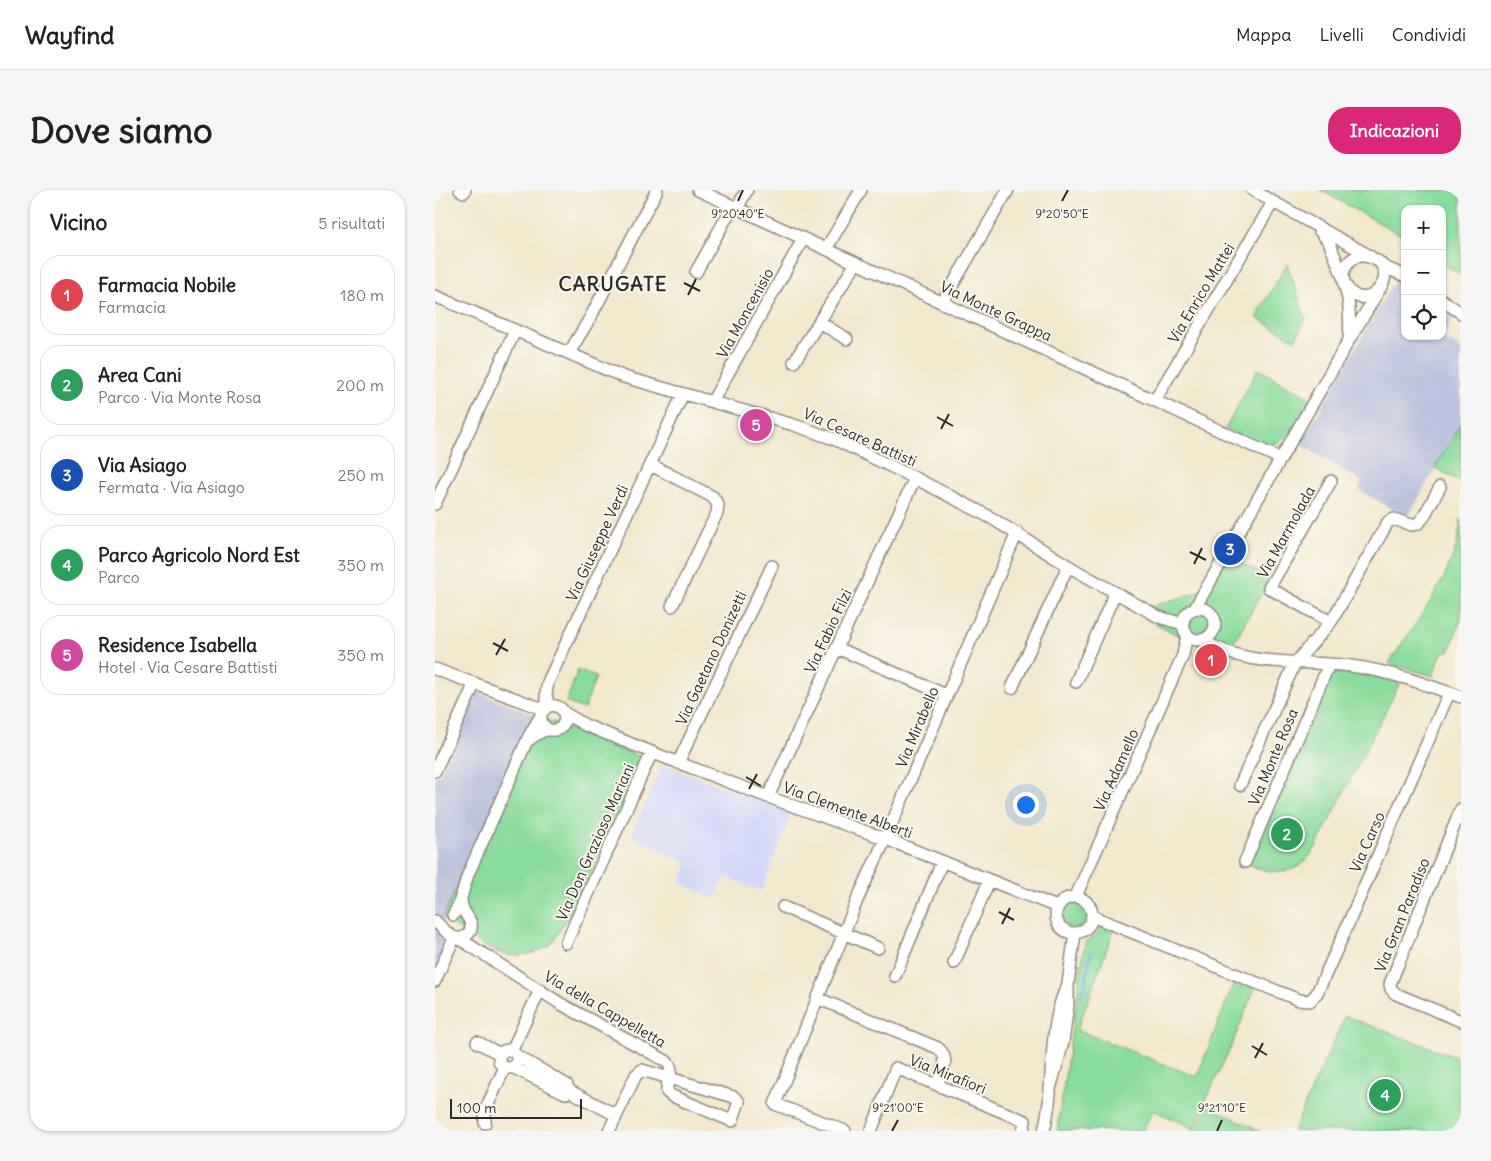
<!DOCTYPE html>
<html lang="it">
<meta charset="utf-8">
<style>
:root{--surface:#fff;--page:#f6f6f6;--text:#222;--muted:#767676;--line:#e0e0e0;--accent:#db2777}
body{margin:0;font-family:Delius,sans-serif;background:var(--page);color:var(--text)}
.controls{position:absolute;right:15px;top:15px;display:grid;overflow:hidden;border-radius:10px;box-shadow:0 1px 4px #0004}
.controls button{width:45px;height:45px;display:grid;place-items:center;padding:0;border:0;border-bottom:1px solid var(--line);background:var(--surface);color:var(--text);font:25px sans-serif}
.scale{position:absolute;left:15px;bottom:12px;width:132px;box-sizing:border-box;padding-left:5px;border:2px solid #2b2b2b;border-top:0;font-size:14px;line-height:18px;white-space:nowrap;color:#2b2b2b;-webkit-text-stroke:4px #fbf7ec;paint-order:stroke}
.you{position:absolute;left:590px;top:614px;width:18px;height:18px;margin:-12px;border:4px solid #fff;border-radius:50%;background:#1a73e8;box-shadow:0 0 0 8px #1a73e833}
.badge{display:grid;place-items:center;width:32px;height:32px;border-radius:50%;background:var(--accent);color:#fff;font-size:16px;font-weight:700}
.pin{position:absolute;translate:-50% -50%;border:2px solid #fff;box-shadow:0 1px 5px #0006}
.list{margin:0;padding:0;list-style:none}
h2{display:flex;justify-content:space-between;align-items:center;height:65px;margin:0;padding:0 20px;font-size:21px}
h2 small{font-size:16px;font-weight:400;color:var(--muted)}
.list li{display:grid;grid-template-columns:32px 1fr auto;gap:15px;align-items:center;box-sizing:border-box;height:80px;margin:0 10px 10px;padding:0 10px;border:1px solid var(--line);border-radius:20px}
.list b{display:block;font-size:19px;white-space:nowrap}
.list p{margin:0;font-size:16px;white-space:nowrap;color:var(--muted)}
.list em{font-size:16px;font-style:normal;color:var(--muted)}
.icon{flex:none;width:28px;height:28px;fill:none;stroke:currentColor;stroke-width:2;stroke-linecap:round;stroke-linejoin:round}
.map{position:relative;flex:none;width:1026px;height:941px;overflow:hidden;border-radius:20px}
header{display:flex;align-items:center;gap:30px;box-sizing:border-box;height:70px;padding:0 25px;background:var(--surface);border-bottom:1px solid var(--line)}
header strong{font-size:24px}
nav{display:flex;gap:28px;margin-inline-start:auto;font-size:18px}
.intro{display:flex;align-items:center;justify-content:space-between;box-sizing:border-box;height:120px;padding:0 30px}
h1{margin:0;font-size:35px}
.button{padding:12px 22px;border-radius:20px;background:var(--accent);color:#fff;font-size:18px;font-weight:700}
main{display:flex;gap:30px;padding:0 30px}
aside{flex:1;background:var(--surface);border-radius:20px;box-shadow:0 1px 4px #0004}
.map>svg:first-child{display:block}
</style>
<header>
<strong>Wayfind</strong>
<nav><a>Mappa</a><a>Livelli</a><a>Condividi</a></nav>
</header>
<div class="intro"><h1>Dove siamo</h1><a class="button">Indicazioni</a></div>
<main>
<aside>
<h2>Vicino<small>5 risultati</small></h2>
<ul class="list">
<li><span class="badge" style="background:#e0444e">1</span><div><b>Farmacia Nobile</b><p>Farmacia</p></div><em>180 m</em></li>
<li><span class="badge" style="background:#2e9e5b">2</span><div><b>Area Cani</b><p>Parco · Via Monte Rosa</p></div><em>200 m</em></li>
<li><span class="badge" style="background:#1a4fb4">3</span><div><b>Via Asiago</b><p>Fermata · Via Asiago</p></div><em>250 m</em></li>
<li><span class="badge" style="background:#2e9e5b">4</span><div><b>Parco Agricolo Nord Est</b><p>Parco</p></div><em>350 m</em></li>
<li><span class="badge" style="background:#d1479c">5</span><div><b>Residence Isabella</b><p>Hotel · Via Cesare Battisti</p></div><em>350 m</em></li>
</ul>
</aside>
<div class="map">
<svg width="1026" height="941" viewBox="0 0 1026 941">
<rect width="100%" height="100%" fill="#fbf7ec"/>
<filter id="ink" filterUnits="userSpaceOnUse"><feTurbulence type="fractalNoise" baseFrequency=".02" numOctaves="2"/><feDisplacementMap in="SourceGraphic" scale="10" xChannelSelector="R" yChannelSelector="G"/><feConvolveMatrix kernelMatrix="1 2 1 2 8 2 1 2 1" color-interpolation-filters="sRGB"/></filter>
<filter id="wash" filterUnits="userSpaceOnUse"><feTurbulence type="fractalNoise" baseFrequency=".0096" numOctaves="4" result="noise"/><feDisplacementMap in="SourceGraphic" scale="20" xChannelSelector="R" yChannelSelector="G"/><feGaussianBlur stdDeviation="1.12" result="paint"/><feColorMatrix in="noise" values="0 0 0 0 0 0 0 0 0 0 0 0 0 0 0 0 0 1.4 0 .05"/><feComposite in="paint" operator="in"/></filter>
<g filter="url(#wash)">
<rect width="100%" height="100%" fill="#f2e8ce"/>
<path fill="#d4d8f9" d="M227,574l130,49 -31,78 -35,-14 -12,22 -34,-17 8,-19 -57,-27z"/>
<path fill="#bdc3de" d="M961,92l9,1v53h37v-28l12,8 -11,22 18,11v74l-54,95 -48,-28 2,-9 -61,-37 92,-159z
M42,502l58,23 -92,203 1,34 -9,20v-197l4,1z"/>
<path fill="#89db9c" stroke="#5a8364" d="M885,0h141v85l-19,-12v-54h-37v28z
M852,74l19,55 -11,21 -39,-23z
M823,179l52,29c-11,20 -20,47 -46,48l-39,-17z
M1026,233v59l-26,-14z
M1026,329v100l-11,31 -9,4 -8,22 -44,-13c28,-43 69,-92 72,-144z
M791,365l44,24 -46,80 -30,-16 -11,12 4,-15 -40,-21 9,-14 41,-13 12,-7z
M896,478l25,3 44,12 -84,164c-5,7 -11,16 -19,20 -16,9 -37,4 -52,-5z
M143,480l18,7 -12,32 -18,-7z
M100,525l108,43c-25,54 -46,111 -77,162 -6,8 -11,22 -20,27 -10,7 -25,9 -37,8 -18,-1 -50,-26 -66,-37z
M626 725a13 13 0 1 1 26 0a13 13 0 1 1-26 0Z
M668,737l11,2 -37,101 120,47 38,-97 20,8 -23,56 -39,84 -40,-18 -10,21 -86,-1 28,-188 7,-4z
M910,826l116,43v72h-168z
M772,915l53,26h-67z"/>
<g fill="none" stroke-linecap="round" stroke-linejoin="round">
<path stroke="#75a3de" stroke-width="2.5" d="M645,805l4,-5 7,-37"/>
</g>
</g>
<g filter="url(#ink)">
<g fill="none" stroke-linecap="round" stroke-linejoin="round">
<defs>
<path id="minor" d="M25,0l4,2 1,-2
M263,0l583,269
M817,0l118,66
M302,18l10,-18
M884,40l10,12 14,35
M391,59l35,-59
M947,76l23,10
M261,82l37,-66
M910,94c21,39 63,-18 23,-27 -6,-2 -13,-1 -18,4 -3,3 -6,8 -7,13 0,8 4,18 5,26 2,13 2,26 1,39
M0,106l189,81 170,48 40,14 81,39 73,38 87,54 84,47 24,7
M1007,110l19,13
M507,113l66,-113
M384,132l28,17
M134,163l21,-35 67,-128
M359,172l62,-99
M720,210l118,-198
M277,212l91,-163
M216,275l62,32 5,8 -1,8 -45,93
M0,314l80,-173
M748 434a16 16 0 1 1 32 0a16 16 0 1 1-32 0Z
M760,418l154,-268 32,-53
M896,432l-62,-34 62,-107
M767,450c47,29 97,19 149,26 38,5 74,18 110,31
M402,458l109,47
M0,479l108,40
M641,492l39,-89
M577,498l56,-122
M113,516l-2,-12 2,-12 135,-288
M128,522l22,13 76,31 107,41 118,42 171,68
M94,550c5,-4 11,-9 18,-10 4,0 7,1 12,-1 7,-5 8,-16 1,-21 -4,-3 -8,-3 -12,-2l-7,7v10l7,7
M243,573l94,-197
M0,581l40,-88
M805,595l55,-122 36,-41 57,-100 6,-3 17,6 6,-1 6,-6 17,-31
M333,607l147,-319
M1026,619l-71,175 1,5 5,5 65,27
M810,672l84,-198
M641,706l107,-241 4,-20
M621 725a18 18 0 1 1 36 0a18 18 0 1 1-36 0Z
M348,717l95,41
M18,725c9,-12 10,-30 17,-45l59,-134 11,-19
M657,726l207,84 11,1 7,-8 24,-53 108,-247
M0,731c8,7 21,25 32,14 3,-3 5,-7 4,-11 -2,-9 -10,-11 -10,-25
M25,749l101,65 105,57c11,10 -1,19 1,31l5,4 60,25 7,-19 -5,-5 -92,-27 -6,5 -27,56
M131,753l86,-191
M519,773l35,-82
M460,786l47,-114
M0,791l19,-43
M382,808l121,50c13,11 4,24 -1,37
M42,852l23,12
M64 869a9 9 0 1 1 18 0a9 9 0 1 1-18 0Z
M77,860l28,-60
M77,877l51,25 3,1 2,-3 -1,-5 -50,-29
M615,899l13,-47 5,-38v-20l7,-51
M133,900l48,25
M50,933v-12l20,-44
M410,941l-70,-27 83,-206 24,-52 135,-313
M436,941l25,-63 129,53 -2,10
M609,941c3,-14 6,-28 6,-42 3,-35 2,-71 17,-103"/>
</defs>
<use href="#minor" stroke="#8e8a7c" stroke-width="14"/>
<use href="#minor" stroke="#fff" stroke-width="11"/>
</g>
</g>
<path fill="none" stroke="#2b2b2b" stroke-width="2" d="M303,11l5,-11M627,11l6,-11M249,93l16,8M253,105l8,-16M502,227l16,9M506,239l8,-15M755,362l16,8M759,374l8,-16M58,453l15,8M61,465l9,-16M311,587l15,9M314,599l8,-15M564,722l15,8M567,734l8,-16M817,856l15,9M820,868l8,-15M457,941l6,-11M782,941l5,-11"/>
<g text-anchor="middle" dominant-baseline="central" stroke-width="4" stroke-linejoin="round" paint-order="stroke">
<g font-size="15" fill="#2b2b2b" stroke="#fbf7ec">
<text transform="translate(766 103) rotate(-59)">Via Enrico Mattei</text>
<text transform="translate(561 121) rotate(25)">Via Monte Grappa</text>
<text transform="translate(310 123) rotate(-61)">Via Moncenisio</text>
<text transform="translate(425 247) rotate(24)">Via Cesare Battisti</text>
<text transform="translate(851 342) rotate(-61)">Via Marmolada</text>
<text transform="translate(162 353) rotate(-65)">Via Giuseppe Verdi</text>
<text transform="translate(393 441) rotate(-65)">Via Fabio Filzi</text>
<text transform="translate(276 468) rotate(-65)">Via Gaetano Donizetti</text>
<text transform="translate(482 537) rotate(-67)">Via Mirabello</text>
<text transform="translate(838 567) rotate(-67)">Via Monte Rosa</text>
<text transform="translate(681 580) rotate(-66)">Via Adamello</text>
<text transform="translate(413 620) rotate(20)">Via Clemente Alberti</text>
<text transform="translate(160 652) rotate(-66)">Via Don Grazioso Mariani</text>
<text transform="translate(932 652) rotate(-66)">Via Carso</text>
<text transform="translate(967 725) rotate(-68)">Via Gran Paradiso</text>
<text transform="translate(170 819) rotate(30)">Via della Cappelletta</text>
<text transform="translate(513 884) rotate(22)">Via Mirafiori</text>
</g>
<g font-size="20" font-weight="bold" letter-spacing="1" fill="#2b2b2b" stroke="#fbf7ec">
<text x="178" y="93">CARUGATE</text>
</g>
</g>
<g font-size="12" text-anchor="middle" fill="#2b2b2b" stroke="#fbf7ec" stroke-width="4" stroke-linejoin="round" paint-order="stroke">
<text x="303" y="28">9°20'40"E</text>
<text x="627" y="28">9°20'50"E</text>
<text x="463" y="922">9°21'00"E</text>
<text x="787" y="922">9°21'10"E</text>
</g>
</svg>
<div class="controls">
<button>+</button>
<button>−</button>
<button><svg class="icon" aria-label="locate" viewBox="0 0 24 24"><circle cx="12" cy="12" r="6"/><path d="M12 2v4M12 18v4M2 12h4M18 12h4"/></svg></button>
</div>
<div class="scale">100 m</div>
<div class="you"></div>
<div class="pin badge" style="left:776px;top:470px;background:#e0444e">1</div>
<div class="pin badge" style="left:852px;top:644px;background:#2e9e5b">2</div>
<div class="pin badge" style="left:795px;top:359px;background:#1a4fb4">3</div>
<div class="pin badge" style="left:950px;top:905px;background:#2e9e5b">4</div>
<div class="pin badge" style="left:321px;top:235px;background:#d1479c">5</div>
</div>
</main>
